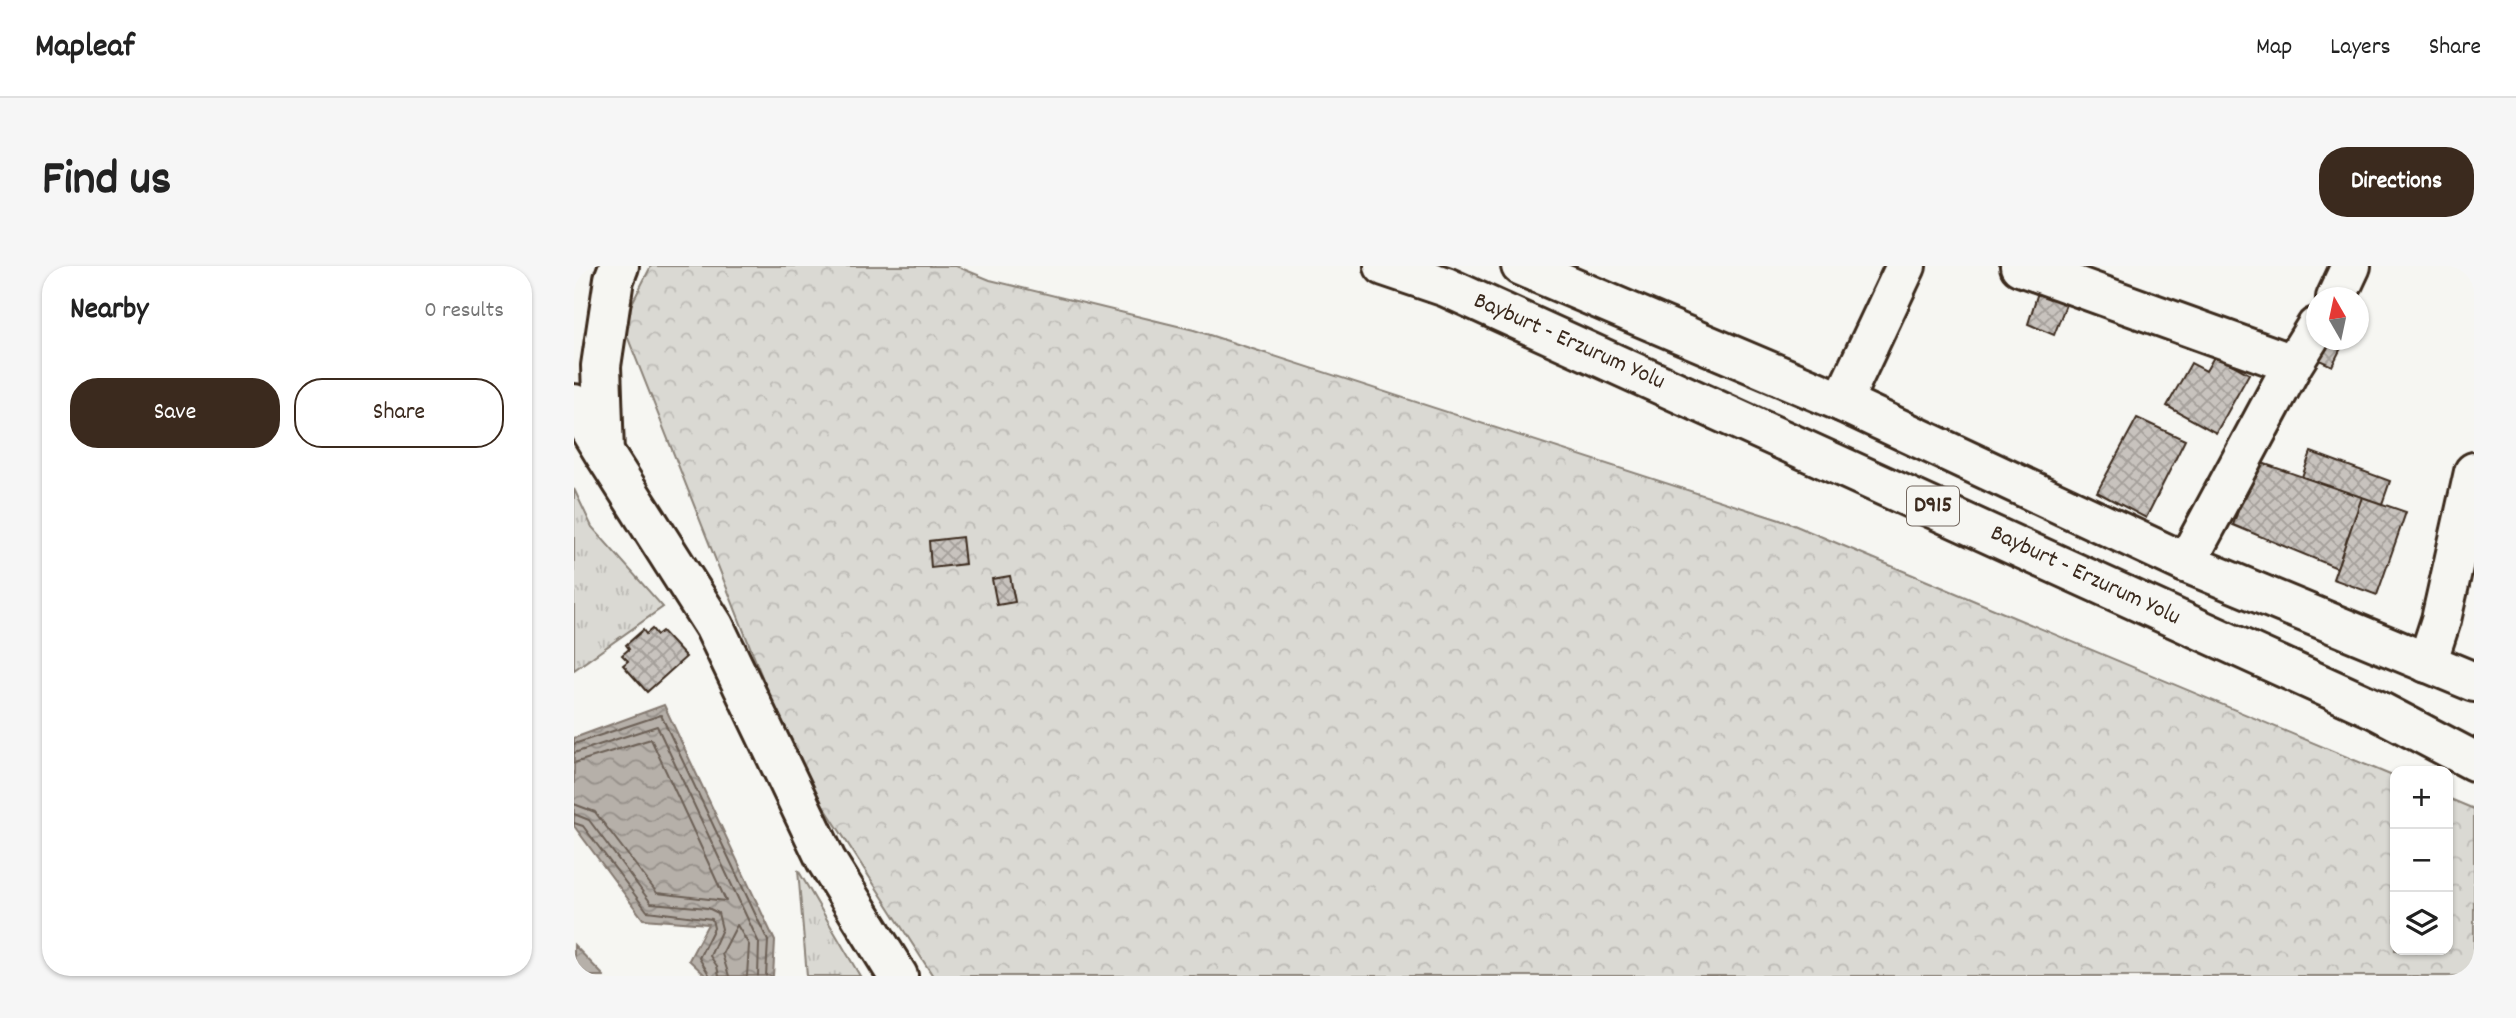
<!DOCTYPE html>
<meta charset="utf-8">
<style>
:root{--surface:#fff;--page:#f6f6f6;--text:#222;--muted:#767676;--line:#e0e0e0;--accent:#3b2a1e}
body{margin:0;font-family:Dekko,sans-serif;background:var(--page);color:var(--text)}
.controls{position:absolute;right:21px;bottom:21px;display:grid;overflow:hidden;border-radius:14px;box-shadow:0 2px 5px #0004}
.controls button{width:63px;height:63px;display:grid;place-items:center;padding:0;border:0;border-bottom:2px solid var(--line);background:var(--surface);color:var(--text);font:35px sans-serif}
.compass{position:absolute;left:1732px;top:21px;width:63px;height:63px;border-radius:50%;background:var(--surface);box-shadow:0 2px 5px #0004;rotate:351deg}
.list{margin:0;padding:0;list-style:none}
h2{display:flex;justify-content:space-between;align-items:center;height:91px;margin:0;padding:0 28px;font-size:30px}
h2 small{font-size:23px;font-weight:400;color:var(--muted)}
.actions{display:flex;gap:14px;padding:21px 28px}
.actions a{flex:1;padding:16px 0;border:2px solid var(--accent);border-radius:28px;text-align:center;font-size:24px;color:var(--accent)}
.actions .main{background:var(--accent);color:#fff}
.icon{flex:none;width:38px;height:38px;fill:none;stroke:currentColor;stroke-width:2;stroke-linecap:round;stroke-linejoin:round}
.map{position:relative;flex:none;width:1900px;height:710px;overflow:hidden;border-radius:28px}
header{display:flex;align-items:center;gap:42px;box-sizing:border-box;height:98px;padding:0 35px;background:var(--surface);border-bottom:2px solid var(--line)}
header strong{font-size:33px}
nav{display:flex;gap:38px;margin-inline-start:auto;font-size:24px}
.intro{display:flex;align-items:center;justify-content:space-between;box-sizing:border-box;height:168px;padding:0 42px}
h1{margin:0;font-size:49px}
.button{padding:18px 32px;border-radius:28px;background:var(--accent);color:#fff;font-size:24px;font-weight:700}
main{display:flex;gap:42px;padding:0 42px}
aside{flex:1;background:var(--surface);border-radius:28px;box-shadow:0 2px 5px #0004}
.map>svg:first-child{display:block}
</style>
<header>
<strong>Mapleaf</strong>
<nav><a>Map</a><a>Layers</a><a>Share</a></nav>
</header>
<div class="intro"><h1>Find us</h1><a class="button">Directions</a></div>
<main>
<aside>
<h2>Nearby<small>0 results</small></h2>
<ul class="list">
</ul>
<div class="actions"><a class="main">Save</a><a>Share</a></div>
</aside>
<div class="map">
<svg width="1900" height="710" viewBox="0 0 1900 710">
<defs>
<pattern id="forest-crowns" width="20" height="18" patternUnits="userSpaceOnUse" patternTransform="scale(1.75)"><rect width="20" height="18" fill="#dad9d3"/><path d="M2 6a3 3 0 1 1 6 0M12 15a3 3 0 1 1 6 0" fill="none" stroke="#bcbab5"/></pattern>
<pattern id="park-tufts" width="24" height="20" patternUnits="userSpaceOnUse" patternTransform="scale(1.75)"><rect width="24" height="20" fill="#dad9d3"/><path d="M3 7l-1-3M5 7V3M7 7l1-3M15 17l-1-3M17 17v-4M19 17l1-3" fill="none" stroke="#bcbab5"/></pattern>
<pattern id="water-waves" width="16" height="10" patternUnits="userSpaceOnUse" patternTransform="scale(1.75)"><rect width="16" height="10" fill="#b6b0a9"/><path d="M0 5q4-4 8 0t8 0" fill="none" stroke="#958f89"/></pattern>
<pattern id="building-cross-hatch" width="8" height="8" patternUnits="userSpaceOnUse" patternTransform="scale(1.75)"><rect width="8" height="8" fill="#c8c3be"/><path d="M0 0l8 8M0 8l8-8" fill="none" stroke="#a49f9a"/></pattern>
</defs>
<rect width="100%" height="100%" fill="#f6f6f2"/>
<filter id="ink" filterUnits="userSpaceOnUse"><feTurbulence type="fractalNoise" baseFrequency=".0143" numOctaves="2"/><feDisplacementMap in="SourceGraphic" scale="14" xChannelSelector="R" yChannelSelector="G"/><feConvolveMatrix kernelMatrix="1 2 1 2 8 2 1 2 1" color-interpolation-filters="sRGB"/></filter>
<g filter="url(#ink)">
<path fill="url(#forest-crowns)" stroke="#8a8278" stroke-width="2" d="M77,0h305l34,14 204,50 595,193 606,254v173h53v-152l26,11v167h-1541l-137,-213 -174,-440z"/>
<path fill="url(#park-tufts)" stroke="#8a8278" stroke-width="2" d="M0,223l18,38 71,80 -89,63z
M224,604l62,106h-53z"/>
<path fill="url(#water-waves)" stroke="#857a71" stroke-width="2" d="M90,439l111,236 -2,35h-67l-17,-16 19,-36 -65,-5 -69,-93v-88z
M0,679l30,31h-30z"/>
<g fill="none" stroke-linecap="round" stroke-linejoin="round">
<path stroke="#6c6056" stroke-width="2" d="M0,478l87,-29 107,226 -2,35
M0,487l83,-27 102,217 -1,33
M0,497l77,-24 75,162 -69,-8 -62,-81 -21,-8
M0,548l15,6 62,83 57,5 10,5 4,16 -12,27 7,10 2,10
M0,557l9,3 64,85 65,8 2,9 -15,30 11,18
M155,710l-7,-22 15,-29 12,20 -2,31"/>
</g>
<path fill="url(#building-cross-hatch)" stroke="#3b2a1e" stroke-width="2" d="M1466,20l30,8 -16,41 -26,-11z
M1749,74l21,2 -12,24 -17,-8z
M1641,89l34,19 -33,59 -49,-27 24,-43 15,8z
M1563,152l48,22 -39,78 -49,-26z
M1737,186l79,29 -8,23 -80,-27z
M1682,195l106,36 -25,71 -104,-43z
M1788,231l44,15 -29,83 -44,-16z
M388,271l3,27 -34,4 -2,-27z
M436,310l5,26 -18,3 -5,-26z
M78,363l5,6 5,-4 24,26 -39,35 -24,-27 5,-4 -6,-6 7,-6 -3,-4 17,-15 3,4z"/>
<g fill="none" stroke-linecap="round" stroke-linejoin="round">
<defs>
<path id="minor" d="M1446,0l273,98
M1762,32l15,-32
M1268,136l64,-136
M0,138l30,49 -3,-87 13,-87 5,-13
M30,187l110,173 112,234 72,116
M1612,297l107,-199 23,-37
M1853,397l14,-43 33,-148"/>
<path id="highway" d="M810,0l62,21 931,423 97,51
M947,0l321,136 344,161 288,119"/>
</defs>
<use href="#minor" stroke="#3b2a1e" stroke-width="44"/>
<use href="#highway" stroke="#3b2a1e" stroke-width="44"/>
<use href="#minor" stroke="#f6f6f2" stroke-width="38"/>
<use href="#highway" stroke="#f6f6f2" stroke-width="38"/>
</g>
</g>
<g text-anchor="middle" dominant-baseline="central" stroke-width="5" stroke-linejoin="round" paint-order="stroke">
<rect fill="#f6f6f2" stroke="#73675e" stroke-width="2" x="1333" y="220.5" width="52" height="39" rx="5"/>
<g font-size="23" font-weight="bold" fill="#3b2a1e">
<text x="1359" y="240">D915</text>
</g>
<g font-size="24" fill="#3b2a1e" stroke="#f6f6f2">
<text transform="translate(995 76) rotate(24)">Bayburt - Erzurum Yolu</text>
<text transform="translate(1511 310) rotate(25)">Bayburt - Erzurum Yolu</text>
</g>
</g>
</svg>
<div class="controls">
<button>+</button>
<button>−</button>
<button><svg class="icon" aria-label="layers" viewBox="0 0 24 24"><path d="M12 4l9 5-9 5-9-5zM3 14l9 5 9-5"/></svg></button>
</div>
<svg class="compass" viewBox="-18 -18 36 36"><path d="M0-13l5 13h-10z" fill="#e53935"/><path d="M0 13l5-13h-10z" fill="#767676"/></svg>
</div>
</main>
